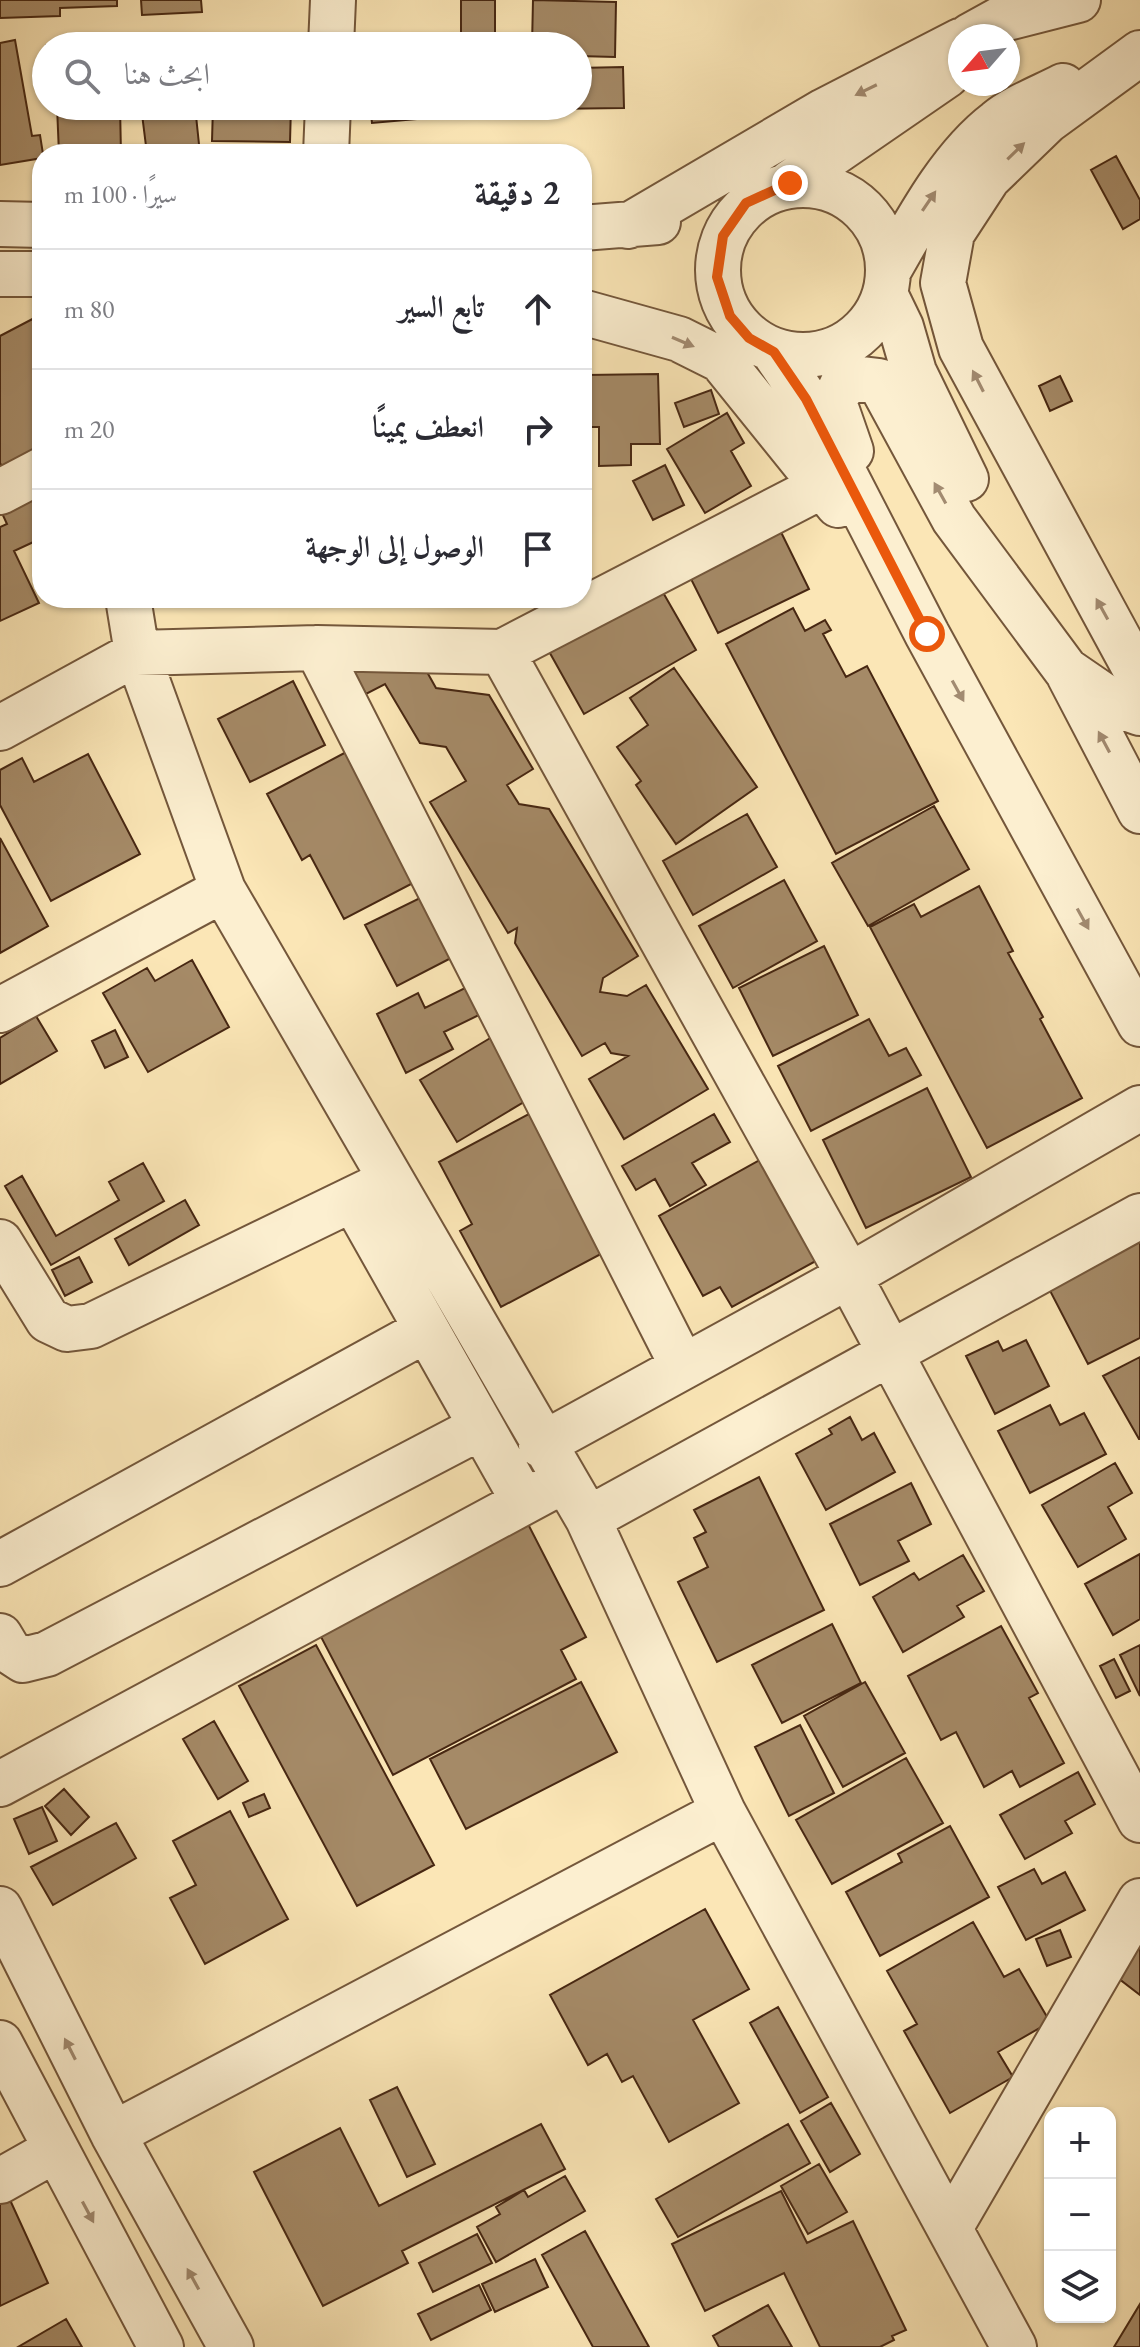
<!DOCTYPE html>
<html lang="ar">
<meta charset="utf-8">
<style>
:root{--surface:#fff;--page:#f7f7f7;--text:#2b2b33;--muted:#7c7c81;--line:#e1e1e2}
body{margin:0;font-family:"EB Garamond",Amiri,serif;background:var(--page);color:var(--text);direction:rtl}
.controls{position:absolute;right:24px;bottom:24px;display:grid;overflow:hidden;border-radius:16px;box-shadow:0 2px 6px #0004}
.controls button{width:72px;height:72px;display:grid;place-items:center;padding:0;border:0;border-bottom:2px solid var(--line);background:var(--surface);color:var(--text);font:40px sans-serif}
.compass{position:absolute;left:948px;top:24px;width:72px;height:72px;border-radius:50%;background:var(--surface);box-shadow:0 2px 6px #0004;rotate:242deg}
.stop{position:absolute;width:24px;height:24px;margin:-18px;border:6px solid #ea580c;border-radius:50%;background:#fff}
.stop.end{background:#ea580c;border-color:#fff;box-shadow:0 2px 8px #0008}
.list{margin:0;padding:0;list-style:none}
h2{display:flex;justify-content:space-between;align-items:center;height:104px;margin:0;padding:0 32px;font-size:34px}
h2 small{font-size:26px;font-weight:400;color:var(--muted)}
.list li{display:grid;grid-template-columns:52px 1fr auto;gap:24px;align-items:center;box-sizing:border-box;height:120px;padding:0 32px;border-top:2px solid var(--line)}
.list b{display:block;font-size:30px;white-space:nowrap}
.list em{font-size:26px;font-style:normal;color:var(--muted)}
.icon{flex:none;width:44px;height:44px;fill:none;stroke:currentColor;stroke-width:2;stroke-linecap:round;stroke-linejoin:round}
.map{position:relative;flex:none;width:1140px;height:2347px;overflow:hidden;direction:ltr}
.search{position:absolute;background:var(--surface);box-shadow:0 2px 6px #0004;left:32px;top:32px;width:560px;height:88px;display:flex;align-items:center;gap:20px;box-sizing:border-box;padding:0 28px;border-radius:44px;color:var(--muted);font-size:30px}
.panel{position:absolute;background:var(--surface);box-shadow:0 2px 6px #0004;left:32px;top:144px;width:560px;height:464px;border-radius:32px;direction:rtl}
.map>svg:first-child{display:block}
</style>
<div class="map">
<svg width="1140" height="2347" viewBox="0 0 1140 2347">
<rect width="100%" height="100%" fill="#fbe6b6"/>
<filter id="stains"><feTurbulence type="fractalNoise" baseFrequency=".0025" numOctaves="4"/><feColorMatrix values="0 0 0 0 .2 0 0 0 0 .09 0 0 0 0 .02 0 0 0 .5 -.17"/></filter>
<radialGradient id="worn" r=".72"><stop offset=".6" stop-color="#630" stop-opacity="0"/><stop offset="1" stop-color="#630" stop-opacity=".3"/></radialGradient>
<path fill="#a58a67" stroke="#472712" stroke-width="2" d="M0,0h117v6l-57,2v8l-60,2z
M141,0h60l1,12 -60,3z
M461,0h34v46h-34z
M533,0l83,2 -1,55 -37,-1v-10h-46z
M15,40l17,96 8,-1 3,19 -1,4 -42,7v-122z
M118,43v3h-72v10v-11z
M623,67l1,41 -162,2v-4h116v-38z
M57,106h63l1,48h-62z
M141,106h54l5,48h-53z
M213,106h78l-1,36 -78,-1z
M370,106h44l2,13 -44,4z
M1116,156l24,44v19l-17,10 -32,-59z
M42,314v136l-38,20 -4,-7v-127z
M658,374l2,70h-29v21l-32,1v-39h-12l-1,-52z
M1060,376l12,25 -22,10 -11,-25z
M711,390l8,24 -35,13 -9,-24z
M727,413l17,30 -13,8 20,35 -46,27 -38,-64z
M665,465l19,40 -31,15 -20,-39z
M29,483l13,28v27l-28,13 25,52 -39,18v-94l7,-3 -7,-15z
M778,526l31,63 -91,44 -31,-62z
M657,582l39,68 -112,64 -38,-68z
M793,608l12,23 20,-11 6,10 -8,4 23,43 21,-11 71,135 -102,53 -110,-210z
M346,660l81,12 9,16 53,7 44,74 -26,16 12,19 30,5 89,147 -35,22 -3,14 27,4 19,-11 62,104 -84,50 -35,-60 39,-23 -17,-3 -6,-10 -23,13 -67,-113 2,-15 -9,5 -78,-131 36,-21 -20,-34 -26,-4 -35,-59 -19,10z
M674,668l83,119 -81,57 -40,-59 5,-4 -24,-34 31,-22 -18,-27z
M293,681l32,64 -75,37 -32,-63z
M352,749l61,134 -69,36 -34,-64 -8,5 -35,-66z
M88,754l52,100 -89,47 -51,-96v-35l22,-12 12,24z
M934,806l35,63 -101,57 -36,-63z
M747,814l30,53 -84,48 -30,-54z
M0,838l48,88 -48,27z
M784,880l33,61 -84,47 -34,-62z
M979,886l34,65 -5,2 35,64 -3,2 42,79 -95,50 -117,-221 44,-23 7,13z
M422,897l31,60 -56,29 -32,-61z
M824,946l34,69 -85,41 -34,-68z
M192,960l37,67 -81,45 -45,-79 44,-25 8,13z
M467,987l14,27 -37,18 9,17 -47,24 -29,-59 41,-21 7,15z
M36,1016l21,35 -57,33v-46z
M869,1019l20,37 17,-8 15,27 -110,56 -33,-65z
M115,1030l13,27 -23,11 -13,-27z
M502,1031l37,62 -82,49 -37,-62z
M927,1088l44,89 -105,51 -43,-88z
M540,1108l74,139 -113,60 -41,-76 12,-7 -33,-62z
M714,1114l16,28 -38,21 14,22 -36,21 -15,-27 -19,11 -14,-24z
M767,1156l56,101 -91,50 -12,-20 -17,9 -44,-80z
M143,1163l21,38 -113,64 -46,-79 17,-10 34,60 63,-36 -10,-18z
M185,1200l14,25 -70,40 -14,-26z
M1140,1235v103l-52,26 -42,-81z
M79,1257l13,25 -27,14 -13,-26z
M1026,1340l23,46 -54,28 -29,-58 32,-15 5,10z
M1140,1357v82h-1l-36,-63z
M1050,1405l10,20 24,-12 22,41 -76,39 -32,-62z
M850,1417l12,23 12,-7 21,39 -69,38 -30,-56 36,-20 -3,-5z
M1115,1463l17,30 -24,14 18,32 -48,28 -36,-62z
M759,1477l65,133 -107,52 -39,-80 30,-15 -14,-29 12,-6 -12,-22z
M911,1483l20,41 -33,17 11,20 -49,24 -30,-61z
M528,1524l58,113 -25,13 15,29 -183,96 -74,-142z
M1140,1554v65l-27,16 -28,-51z
M963,1555l21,36 -27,15 7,11 -61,35 -30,-55 41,-24 5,7z
M832,1624l29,59 -79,40 -30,-58z
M1001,1626l37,67 -9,5 35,65 -44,24 -8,-16 -28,16 -28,-55 -15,8 -33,-64z
M316,1645l118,220 -77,41 -118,-220z
M1140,1645v51l-20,-41z
M1114,1659l16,32 -14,7 -16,-32z
M581,1682l36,70 -151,77 -36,-70z
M865,1682l40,71 -62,34 -39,-71z
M214,1721l34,60 -30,18 -35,-60z
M800,1725l34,68 -45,23 -34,-69z
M906,1758l37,65 -111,61 -36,-64z
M1078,1772l17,32 -30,17 7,12 -47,26 -25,-44z
M64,1789l25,28 -18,18 -26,-29z
M264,1794l6,14 -21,9 -6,-14z
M42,1807l15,34 -28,13 -15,-35z
M230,1811l58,108 -83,45 -35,-66 26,-13 -23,-44z
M116,1823l20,35 -83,47 -22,-38z
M950,1826l39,71 -109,59 -34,-64 56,-30 -4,-8z
M1034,1869l8,15 23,-12 20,38 -59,30 -28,-53z
M705,1909l44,80 -56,31 46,83 -70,39 -36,-66 -11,6 -15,-28 -19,11 -38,-70z
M973,1922l31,55 15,-8 31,53 -52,30 15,25 -63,36 -46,-82 13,-7 -30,-53z
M1060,1930l11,27 -24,9 -11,-27z
M1140,1941v54l-26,-20z
M778,2007l50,90 -28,16 -50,-90z
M397,2087l38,77 -28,13 -37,-77z
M831,2103l29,51 -30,18 -29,-51z
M541,2124l24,45 -163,82 6,12 -85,43 -69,-134 86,-44 39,78z
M788,2124l22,39 -132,74 -22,-38z
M819,2164l28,48 -39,22 -27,-48z
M565,2176l20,35 -89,51 -19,-35 23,-13 -4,-7 28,-17 4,7z
M5,2189l43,94 -48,23v-115z
M781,2191l26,52 46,-22 53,109 -14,6 2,4 -14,7h-60l-36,-74 -79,38 -33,-67z
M585,2231l64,116h-56l-51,-92z
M477,2234l15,29 -59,29 -14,-29z
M535,2259l13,28 -53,25 -13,-28z
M479,2285l12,25 -60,30 -13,-26z
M1140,2304v43h-26z
M768,2305l24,42h-73l-6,-11z
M66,2319l16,28h-64z"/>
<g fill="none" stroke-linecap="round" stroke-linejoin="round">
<defs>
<path id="minor" d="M970,36l29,-16 79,-20
M331,46l2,-46
M1140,53l-93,68 -59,57 -36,55 -9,50 18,65 179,330
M326,154l2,-48
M790,183l157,-108
M718 270a85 85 0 1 1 170 0a85 85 0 1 1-170 0Z
M0,224l42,1
M628,226l196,-115 136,-70
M582,228l76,-6
M890,268c28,-49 61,-111 107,-146 18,-15 45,-25 66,-36
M0,274h42
M886,296l15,31 13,45 52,107
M582,312l97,27 42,21 117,145
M774,352l32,47 121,235 213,390
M851,451l-17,-49 9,-19 19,-4 17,2 75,138 112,151 51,35 23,8
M0,492l42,-22
M128,598l9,55 86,237 365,629 135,293 291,535
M317,648l366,719
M502,652l322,-167
M1069,675l71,136
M0,728l137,-75 180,-5 185,4 347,624 291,544
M0,1010l223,-120
M353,1199l171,303
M0,1242l48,78 19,9 24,-3 299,-145
M541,1445l308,-169 291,-168
M588,1519l552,-303
M0,1564l426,-234
M0,1636l9,15 14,9 24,-6 434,-227
M0,1784l565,-304
M0,1909l113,225 118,213
M0,2043l161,304
M113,2134l610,-322
M0,2181l55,-31
M950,2228l190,-327"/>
</defs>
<use href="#minor" stroke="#74573b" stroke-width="48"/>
<use href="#minor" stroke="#fcefd0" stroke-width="44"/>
</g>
<defs><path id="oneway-solid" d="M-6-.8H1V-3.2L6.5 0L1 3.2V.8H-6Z" transform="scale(2)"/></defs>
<g fill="#a28b71">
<use href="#oneway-solid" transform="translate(866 90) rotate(154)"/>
<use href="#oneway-solid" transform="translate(1016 151) rotate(-44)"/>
<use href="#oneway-solid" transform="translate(929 201) rotate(-56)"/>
<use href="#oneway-solid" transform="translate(683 342) rotate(23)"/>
<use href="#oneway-solid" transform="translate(978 381) rotate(-117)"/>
<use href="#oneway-solid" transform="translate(940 493) rotate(-119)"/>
<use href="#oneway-solid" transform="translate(1102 609) rotate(-119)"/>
<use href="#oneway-solid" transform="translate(958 691) rotate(61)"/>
<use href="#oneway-solid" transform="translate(1104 742) rotate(-118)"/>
<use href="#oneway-solid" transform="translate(1083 919) rotate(61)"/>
<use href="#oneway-solid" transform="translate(70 2049) rotate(-117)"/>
<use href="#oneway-solid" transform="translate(88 2212) rotate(62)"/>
<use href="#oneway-solid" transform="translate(193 2279) rotate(-119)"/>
</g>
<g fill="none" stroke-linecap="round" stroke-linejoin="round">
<path stroke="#ea580c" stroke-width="10" d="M790,183l-44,20 -23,33 -6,41 13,39 19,22 25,14 32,47 121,235"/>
</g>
<rect width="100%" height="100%" filter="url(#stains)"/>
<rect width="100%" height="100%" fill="url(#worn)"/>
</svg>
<div class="controls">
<button>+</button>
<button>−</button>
<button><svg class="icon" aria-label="layers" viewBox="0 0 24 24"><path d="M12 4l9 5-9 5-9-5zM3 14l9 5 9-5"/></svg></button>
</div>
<svg class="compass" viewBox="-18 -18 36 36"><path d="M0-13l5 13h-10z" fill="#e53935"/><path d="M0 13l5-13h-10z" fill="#7c7c81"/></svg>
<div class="stop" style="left:927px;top:634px"></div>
<div class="stop end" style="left:790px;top:183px"></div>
<div class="search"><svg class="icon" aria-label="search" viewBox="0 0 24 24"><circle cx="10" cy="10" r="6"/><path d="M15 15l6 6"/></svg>ابحث هنا</div>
<section class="panel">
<h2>2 دقيقة<small>سيرًا · 100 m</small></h2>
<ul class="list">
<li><svg class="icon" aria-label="ahead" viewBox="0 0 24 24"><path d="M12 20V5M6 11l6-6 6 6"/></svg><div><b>تابع السير</b></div><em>80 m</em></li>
<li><svg class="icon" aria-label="right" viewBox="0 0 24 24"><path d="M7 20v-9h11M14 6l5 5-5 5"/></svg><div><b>انعطف يمينًا</b></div><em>20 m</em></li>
<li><svg class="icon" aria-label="arrive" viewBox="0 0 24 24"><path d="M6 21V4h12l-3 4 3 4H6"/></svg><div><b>الوصول إلى الوجهة</b></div></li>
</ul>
</section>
</div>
